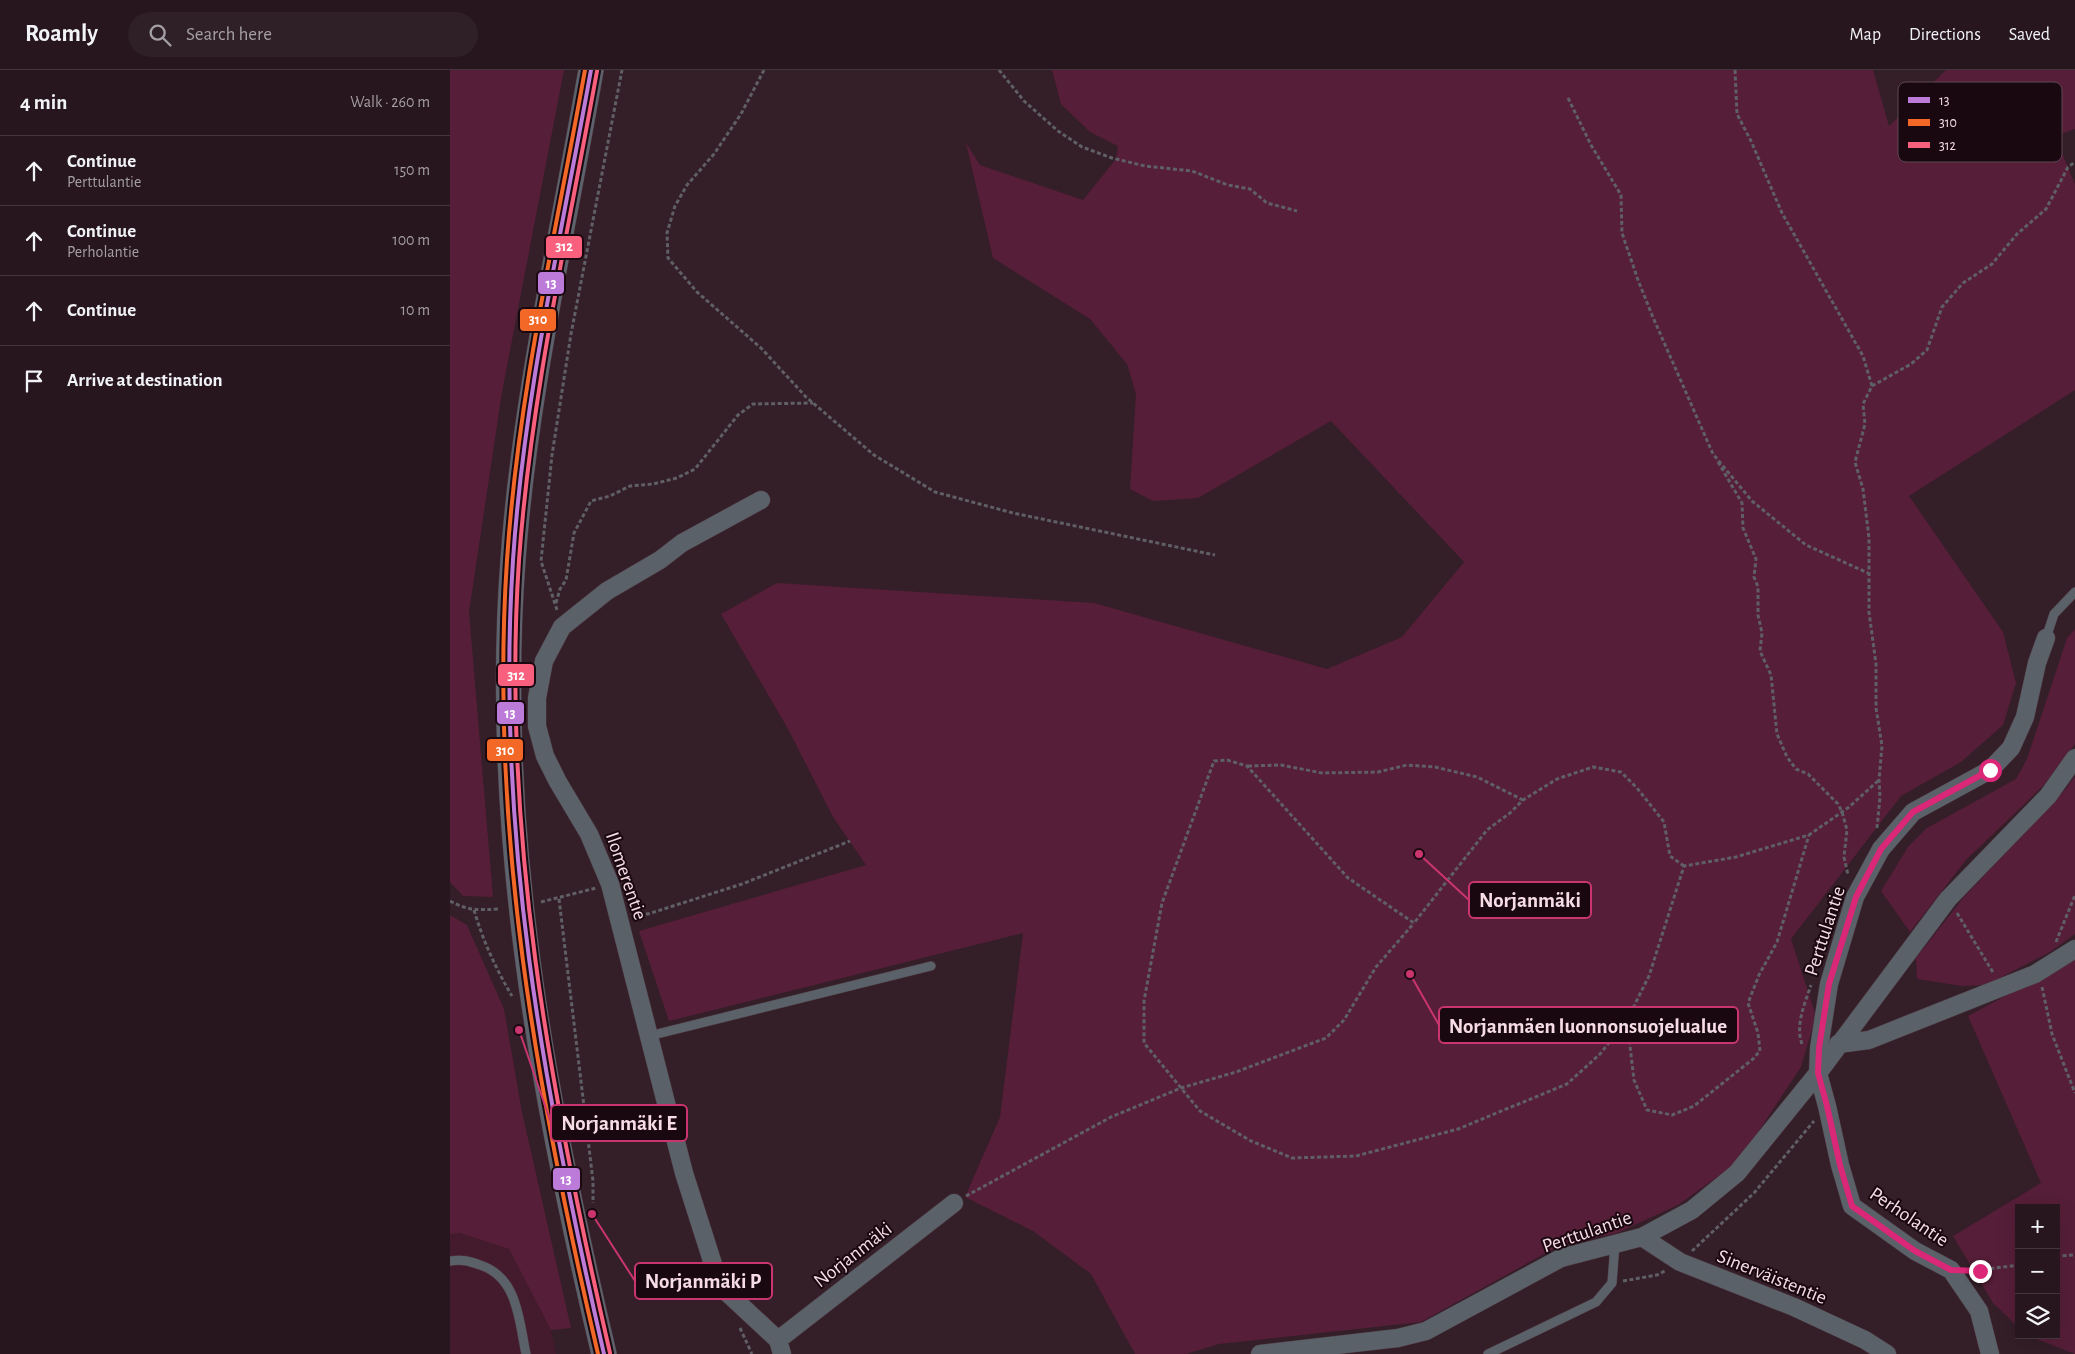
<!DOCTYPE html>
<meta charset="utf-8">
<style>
:root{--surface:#27161e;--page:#2f1f27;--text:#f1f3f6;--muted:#a49fa4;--line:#43353c}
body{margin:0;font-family:"Alegreya Sans",sans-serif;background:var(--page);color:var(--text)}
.controls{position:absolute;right:15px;bottom:15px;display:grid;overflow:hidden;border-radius:0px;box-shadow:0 5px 20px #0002}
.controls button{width:45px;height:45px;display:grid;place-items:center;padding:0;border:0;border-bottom:1px solid var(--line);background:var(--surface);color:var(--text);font:25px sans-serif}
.stop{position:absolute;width:15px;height:15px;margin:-11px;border:4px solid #db2777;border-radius:50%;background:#fff}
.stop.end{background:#db2777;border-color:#fff;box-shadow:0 1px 5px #0008}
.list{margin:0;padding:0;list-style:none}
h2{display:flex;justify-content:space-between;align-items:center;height:65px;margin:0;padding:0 20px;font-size:21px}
h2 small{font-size:16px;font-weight:400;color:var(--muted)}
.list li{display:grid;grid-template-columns:32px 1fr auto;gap:15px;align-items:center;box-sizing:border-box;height:70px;padding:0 20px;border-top:1px solid var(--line)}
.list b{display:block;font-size:19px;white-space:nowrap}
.list p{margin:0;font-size:16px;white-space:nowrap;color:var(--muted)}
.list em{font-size:16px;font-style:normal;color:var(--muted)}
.icon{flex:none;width:28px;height:28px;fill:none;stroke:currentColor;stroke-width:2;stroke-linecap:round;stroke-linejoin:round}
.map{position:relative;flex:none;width:1625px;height:1284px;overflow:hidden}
header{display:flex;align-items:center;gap:30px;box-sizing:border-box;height:70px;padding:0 25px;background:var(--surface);border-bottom:1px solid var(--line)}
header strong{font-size:24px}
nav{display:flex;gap:28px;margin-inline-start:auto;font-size:18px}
.search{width:350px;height:45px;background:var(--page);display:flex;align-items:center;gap:12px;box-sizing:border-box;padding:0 18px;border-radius:28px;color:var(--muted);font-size:19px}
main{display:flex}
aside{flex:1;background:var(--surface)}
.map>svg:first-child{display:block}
</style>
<header>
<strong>Roamly</strong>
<div class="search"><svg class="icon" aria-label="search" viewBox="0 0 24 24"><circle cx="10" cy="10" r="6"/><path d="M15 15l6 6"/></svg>Search here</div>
<nav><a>Map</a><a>Directions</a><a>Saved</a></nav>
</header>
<main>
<aside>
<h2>4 min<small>Walk · 260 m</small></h2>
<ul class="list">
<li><svg class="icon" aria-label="ahead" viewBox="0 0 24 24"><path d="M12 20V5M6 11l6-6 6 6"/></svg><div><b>Continue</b><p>Perttulantie</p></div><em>150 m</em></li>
<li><svg class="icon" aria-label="ahead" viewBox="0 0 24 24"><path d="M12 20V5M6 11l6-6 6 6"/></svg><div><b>Continue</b><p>Perholantie</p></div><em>100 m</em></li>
<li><svg class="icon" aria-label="ahead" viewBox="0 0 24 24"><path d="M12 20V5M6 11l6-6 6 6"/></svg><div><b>Continue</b></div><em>10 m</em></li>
<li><svg class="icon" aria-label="arrive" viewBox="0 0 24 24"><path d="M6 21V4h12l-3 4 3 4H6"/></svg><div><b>Arrive at destination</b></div></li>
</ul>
</aside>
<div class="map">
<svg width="1625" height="1284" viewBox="0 0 1625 1284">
<rect width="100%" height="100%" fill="#341e28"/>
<path fill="#441b2d" d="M10,1163l49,16 42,81 5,24h-106v-120z"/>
<path fill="#561e38" d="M0,0h114l-62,322 -33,220 24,285 -30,-1 -13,-14z
M602,0h821l16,56 57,-56h129v59l-20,7 20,48v206l-166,106 94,136 13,51 -13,42 -42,37 -60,34 -110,143 25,77 -15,51 -62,94 -61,44 -61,28 -55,11 -141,78 -202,22 -33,10h-51l-44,-80 -58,-43 -68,-34 35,-80 23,-184 -354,88 -30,-90 227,-66 -33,-48 -45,-88 -67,-115 56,-31 317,20 233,66 75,-32 62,-75 -133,-141 -133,77 -45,3 -23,-12 6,-95 -9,-30 -37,-45 -97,-61 -27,-115 14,22 103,35 33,-41 2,-13 -28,-14 -29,-28z
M1625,559v115l-32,42 -77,74 -56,72 -29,-41 27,-44 19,-19 89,-49 11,-20 40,-121z
M1625,706v158l-25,18 -64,33 -24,1 -45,-7 -1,-21 47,-60 102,-108z
M0,845l17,10 37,84 18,103 49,216 -20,2 -42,-81 -49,-16 -10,1z
M1625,889v395l-49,-19h30v-127h-37v120l-26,-25 -40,-67 88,-53 -73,-167z"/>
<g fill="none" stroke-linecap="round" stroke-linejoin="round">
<defs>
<path id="lane" d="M1596,568l8,-24 21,-22
M199,966l282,-70
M0,1191c12,-2 19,0 30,4 38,12 39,56 46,89
M1038,1284l108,-52 16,-19 3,-39"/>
<path id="street" d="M311,430l-79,43 -22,17 -53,31 -45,36 -18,34 -7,37v28l8,30 13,26 31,52 21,50 74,289 36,113 58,54 4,14
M1388,974l31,-4 166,-66 40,-25
M1192,1167l38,25 114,45 71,33 22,14
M328,1270l176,-137
M810,1284l138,-16 28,-7 135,-73 81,-21 50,-27 45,-37 81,-100 130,-174 100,-103 27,-38
M1540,1284l-11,-43 -28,-41 -36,-19 -63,-45 -12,-41 -13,-59 -9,-33 1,-25 10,-64 26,-87 26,-48 32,-37 77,-42 21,-22 14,-31 12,-54 9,-25"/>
<path id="secondary" d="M141,0c-28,163 -66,324 -78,490 -20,268 29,534 91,794"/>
</defs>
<use href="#lane" stroke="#4e3a43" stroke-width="10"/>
<use href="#street" stroke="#4e3a43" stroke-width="19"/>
<use href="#secondary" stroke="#4e3a43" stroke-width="26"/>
<path stroke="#5f5f65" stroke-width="3" stroke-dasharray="4 2.5" stroke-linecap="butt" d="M314,0l-23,44 -27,40 -27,31 -12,21 -8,27 1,25 29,34 64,56 45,49 68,58 61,37 78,21 202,42
M549,0l25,31 34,30 24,16 30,11 33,8 47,5 36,14 22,4 17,14 30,8
M1285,0l2,44 14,27 31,72 81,143 9,30 -9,18 2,20 -10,38 8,27 6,49v74l7,52v44l6,38 -3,34 1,17 -3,31
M1118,28l23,47 30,50 1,38 16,47 14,35 61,139 39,47 54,44 62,28
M1422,316l39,-22 16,-14 15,-43 21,-24 29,-19 25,-30 29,-25 22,-42 7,-5
M1268,392l24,41 1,25 13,31 -2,18 4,10v28l4,18 -2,18 11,24 6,59 10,23 9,12 12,5 30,30 4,8 5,18 -3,27 4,18
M106,533l4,-14 6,-9 8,-47 17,-32 19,-5 20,-10 23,-2 24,-6 18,-9 43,-54 15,-11 60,-1
M107,540l-16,-49 11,-106 19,-121 51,-264
M798,696l33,-1 41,8 56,-1 29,-7 28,2 42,10 46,23
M1234,796l-14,-10 -6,-34 -27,-34 -16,-16 -28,-5 -36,12 -34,21 -13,13 -23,17 -73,93 -66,-45 -101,-112 -20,-6 -13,1 -52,142 -18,98v42l56,68 51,30 41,17 64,-2 102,-27 109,-45 33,-30 27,-34 22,-44 35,-110 52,-9 73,-22 40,-28 30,-27
M109,829l34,282v22
M0,831c18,10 29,9 49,8
M91,832l55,-14
M24,840c9,31 22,59 38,86
M183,842l15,2 94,-30 108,-43
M1507,843l37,61
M1606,872l19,-47
M1592,917l10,47 23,59
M1177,951l7,59 13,30 25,5 22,-9 59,-47 7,-8 -2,-18 -10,-30 11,-28 18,-33 32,-107
M1352,974c-7,-19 3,-41 9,-59
M516,1126l145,-79 70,-29 55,-16 90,-34 18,-18 32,-53 38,-44
M1242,1181l62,-58 60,-72
M1606,1186l19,-1
M1521,1201l48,-6
M1173,1211l34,-6 8,-4
M290,1258l12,26"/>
<use href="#lane" stroke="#5a6169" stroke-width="9"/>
<use href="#street" stroke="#5a6169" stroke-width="18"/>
<use href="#secondary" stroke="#5d636c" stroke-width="25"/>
<defs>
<path id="bus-1" d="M141,0c-29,162 -67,325 -78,490 -18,269 31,533 91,794"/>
<path id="bus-2" d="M135,0c-29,162 -67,325 -78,490 -18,269 30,533 91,794"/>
<path id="bus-3" d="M147,1c-29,162 -66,324 -78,489 -18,268 31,532 91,793"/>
</defs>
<use href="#bus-1" stroke="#19080f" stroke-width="8"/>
<use href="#bus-2" stroke="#19080f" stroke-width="8"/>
<use href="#bus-3" stroke="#19080f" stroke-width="8"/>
<use href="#bus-1" stroke="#bd7bd9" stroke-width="4"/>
<use href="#bus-2" stroke="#f36827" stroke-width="4"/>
<use href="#bus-3" stroke="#f8607d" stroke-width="4"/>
</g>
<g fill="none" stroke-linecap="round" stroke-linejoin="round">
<path stroke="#db2777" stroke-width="6" d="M1530,1201l-29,-1 -36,-19 -63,-45 -12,-41 -13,-59 -9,-33 1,-25 10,-64 27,-87 25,-48 32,-37 77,-42"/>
</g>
<g text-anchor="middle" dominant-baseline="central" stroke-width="4" stroke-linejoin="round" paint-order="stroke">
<g font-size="20" fill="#f7dce6" stroke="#19080f">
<text transform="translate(176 806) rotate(71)">Ilomerentie</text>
<text transform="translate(1375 861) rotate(-72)">Perttulantie</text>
<text transform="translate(1459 1147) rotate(34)">Perholantie</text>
<text transform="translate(1137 1162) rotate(-19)">Perttulantie</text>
<text transform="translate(403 1185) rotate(-38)">Norjanmäki</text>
<text transform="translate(1322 1207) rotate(22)">Sinerväistentie</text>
</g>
</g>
<rect x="1448" y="12" width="164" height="80" rx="8" fill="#19080f" stroke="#5c4850" stroke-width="1"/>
<rect x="1458" y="27" width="22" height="6" fill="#bd7bd9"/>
<rect x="1458" y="49" width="22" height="7" fill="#f36827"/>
<rect x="1458" y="72" width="22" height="6" fill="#f8607d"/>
<g font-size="14" fill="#f7dce6">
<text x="1489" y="35">13</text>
<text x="1489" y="57">310</text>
<text x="1489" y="80">312</text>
</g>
<path fill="none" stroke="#ca3570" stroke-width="2" d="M969 784L1019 830M960 904L989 955M69 960L101 1053M142 1144L185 1211"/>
<g fill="#ca3570" stroke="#19080f" stroke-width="2">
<circle cx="969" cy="784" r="5"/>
<circle cx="960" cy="904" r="5"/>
<circle cx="69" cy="960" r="5"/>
<circle cx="142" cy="1144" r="5"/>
</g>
<g fill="#19080f" stroke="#ca3570" stroke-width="2">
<rect x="1019" y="812" width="122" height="36" rx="5"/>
<rect x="989" y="937" width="299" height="36" rx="5"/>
<rect x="101" y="1035" width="136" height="36" rx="5"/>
<rect x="185" y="1193" width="137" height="36" rx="5"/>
</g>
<g font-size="21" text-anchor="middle" font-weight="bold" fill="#f7dce6">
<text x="1080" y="837">Norjanmäki</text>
<text x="1138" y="963">Norjanmäen luonnonsuojelualue</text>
<text x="169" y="1060">Norjanmäki E</text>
<text x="253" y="1218">Norjanmäki P</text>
</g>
<g stroke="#19080f" stroke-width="2">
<rect x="95" y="165" width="38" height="24" rx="5" fill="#f8607d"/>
<rect x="87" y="201" width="28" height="24" rx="5" fill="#bd7bd9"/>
<rect x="69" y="238" width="38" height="24" rx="5" fill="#f36827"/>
<rect x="47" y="593" width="38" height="24" rx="5" fill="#f8607d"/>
<rect x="46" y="631" width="29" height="24" rx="5" fill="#bd7bd9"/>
<rect x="36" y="668" width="38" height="24" rx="5" fill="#f36827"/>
<rect x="102" y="1097" width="29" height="24" rx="5" fill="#bd7bd9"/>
</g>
<g font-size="14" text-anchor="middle" font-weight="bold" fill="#fff">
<text x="114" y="181">312</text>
<text x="101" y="218">13</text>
<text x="88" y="254">310</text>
<text x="66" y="610">312</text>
<text x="60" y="648">13</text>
<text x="55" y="685">310</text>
<text x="116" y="1114">13</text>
</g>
</svg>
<div class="controls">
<button>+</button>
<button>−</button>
<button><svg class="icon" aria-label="layers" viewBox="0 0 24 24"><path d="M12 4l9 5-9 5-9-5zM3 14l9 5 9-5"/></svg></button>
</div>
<div class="stop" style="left:1540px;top:700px"></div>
<div class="stop end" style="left:1530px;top:1201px"></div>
</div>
</main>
